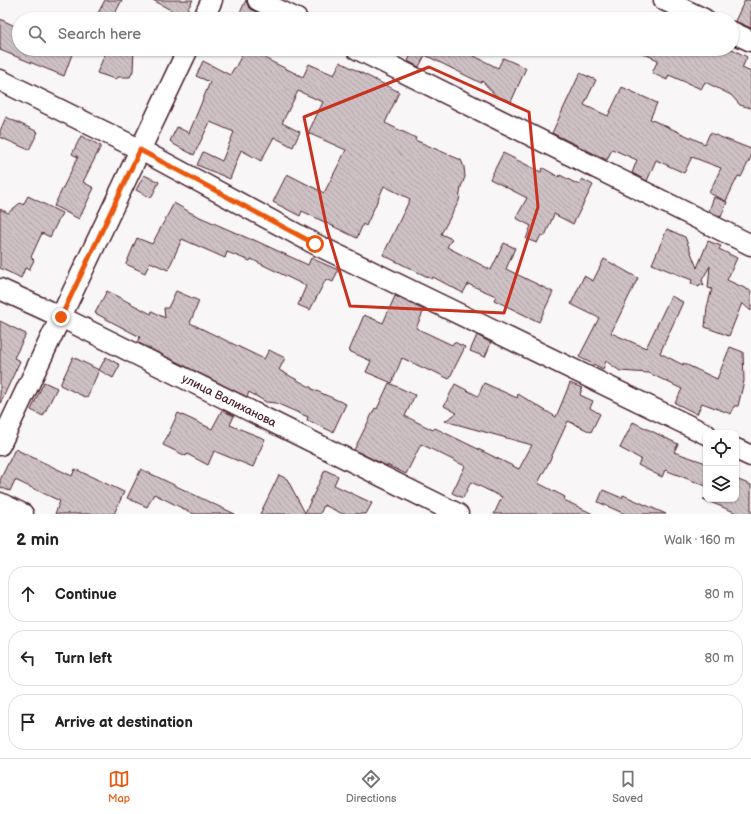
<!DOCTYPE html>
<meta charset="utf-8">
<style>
:root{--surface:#fff;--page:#f6f6f6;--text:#222;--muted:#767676;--line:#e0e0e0;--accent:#ea580c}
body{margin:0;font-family:"Balsamiq Sans",sans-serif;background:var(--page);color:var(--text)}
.controls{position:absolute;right:12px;bottom:12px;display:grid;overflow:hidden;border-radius:8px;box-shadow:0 1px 3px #0004}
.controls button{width:36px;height:36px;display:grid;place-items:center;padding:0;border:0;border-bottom:1px solid var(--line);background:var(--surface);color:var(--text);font:20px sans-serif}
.stop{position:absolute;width:12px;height:12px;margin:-9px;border:3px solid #ea580c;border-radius:50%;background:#fff}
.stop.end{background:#ea580c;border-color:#fff;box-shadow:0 1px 4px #0008}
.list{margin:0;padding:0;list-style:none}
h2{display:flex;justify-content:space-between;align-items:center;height:52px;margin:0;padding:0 16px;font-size:17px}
h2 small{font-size:13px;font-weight:400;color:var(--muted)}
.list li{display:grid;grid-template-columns:26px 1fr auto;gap:12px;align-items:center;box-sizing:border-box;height:56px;margin:0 8px 8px;padding:0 8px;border:1px solid var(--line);border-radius:16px}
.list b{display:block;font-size:15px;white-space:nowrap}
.list em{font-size:13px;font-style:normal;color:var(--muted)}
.icon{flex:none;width:22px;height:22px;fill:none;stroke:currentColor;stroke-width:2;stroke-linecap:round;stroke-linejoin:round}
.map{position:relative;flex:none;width:751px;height:514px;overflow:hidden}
.search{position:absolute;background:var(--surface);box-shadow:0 1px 3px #0004;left:12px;right:12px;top:12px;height:44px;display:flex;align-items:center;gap:10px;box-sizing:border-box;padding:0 14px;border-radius:22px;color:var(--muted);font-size:15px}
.sheet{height:244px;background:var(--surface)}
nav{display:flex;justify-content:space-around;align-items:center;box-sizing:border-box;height:56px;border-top:1px solid var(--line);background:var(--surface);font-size:11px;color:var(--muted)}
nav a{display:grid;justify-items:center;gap:2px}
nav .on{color:var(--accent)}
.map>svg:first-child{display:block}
</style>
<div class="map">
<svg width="751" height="514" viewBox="0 0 751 514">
<defs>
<pattern id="building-back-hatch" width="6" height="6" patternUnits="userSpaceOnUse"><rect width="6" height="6" fill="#cdc1c4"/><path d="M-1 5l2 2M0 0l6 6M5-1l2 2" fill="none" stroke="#b2a5a9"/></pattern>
</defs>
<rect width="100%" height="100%" fill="#f8f6f7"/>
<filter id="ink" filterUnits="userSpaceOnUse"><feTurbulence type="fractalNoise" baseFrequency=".025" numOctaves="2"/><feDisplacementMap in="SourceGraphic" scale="8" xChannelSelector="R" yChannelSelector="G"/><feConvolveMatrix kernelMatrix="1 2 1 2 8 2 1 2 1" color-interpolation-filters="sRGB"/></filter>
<g filter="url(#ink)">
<path fill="url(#building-back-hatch)" stroke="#4a1f2b" d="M105,0h17l-10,19h-6l-9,-4z
M153,0h40l-10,17z
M246,0l2,6 5,4 18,9h-34z
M745,0h6v28l-16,-7z
M0,19l19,9v21h55l-10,27 -64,-26v-1h1l-1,-1z
M107,49h27l-1,22 -3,6h-11l-4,2 -18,-6z
M245,49h26l-5,10 37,18 6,-13 25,11 6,-13 59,30 -14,31 31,15 -1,2 46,20 3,7 1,10 -4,10 -2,14 -18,33 11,5 -5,8 44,23 13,-27 11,5 -9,21 47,23 -14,30 -45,-22 2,-4 -28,-12 -5,9 -30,-16 -1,2 -49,-24 27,-56 -26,-13 -18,40 -3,-2 -6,14 -55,-27 -2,5 -27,-14 14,-28 37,19 22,-43 -38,-17 15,-31 -25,-11 -16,32 18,9 -7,15 -19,-10 -13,24 -20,-11 -11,29 -33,-14 6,-13 19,9 12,-29 -24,-10 -16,33 -19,-10 -5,-4 7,-14 12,6 21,-51 -14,-6 7,-15 27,14 4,-7h1z
M412,49h66l-4,7 24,12 5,-10 23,10 -15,34 -15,-6 -14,-15 -1,2 -56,-28 -6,12 -11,-6 5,-11z
M633,49h99l15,8 -5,11 9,4v36l-11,-3 -9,-10 -26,-13 -4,7 -32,-14 -2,5 -15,-7 6,-13z
M580,73l16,7 -12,25 24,11 14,-29 35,16 -7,16 55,25 5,-11 41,16v8l-10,20 -3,-1 -12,25 -17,-8 12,-25 -29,-11 -8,16 -28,-13 -9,21 -15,-8 5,-13 -25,-11 -5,11 -55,-27z
M6,117l32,15 -9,18 -29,-13v-6z
M81,136l20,10 -18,36 11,6 -15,31 -25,-13 24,-49 -6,-3z
M503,153l38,19 2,-4 16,9 1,-2 19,10 3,-6 11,6 -20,39 -19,-10 -9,22 -4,-1 -4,8 -11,-4 5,-13 -15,-8 11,-20 -37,-19z
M144,175l15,7 -8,16 -15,-8z
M28,196l34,17 -12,24 -8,-4 -11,24 3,3 -5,10 -4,-2 -4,10 -21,-10v-59l8,4 12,-10 3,2z
M714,197l13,5 -6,15 -12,-6z
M174,203l19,11 59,26v-1l56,26 3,-7 27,12 -5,12 -7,-3 -16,31 -12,-5 8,-19 -55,-27 -1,2 -23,-9 -2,6 -43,-19 -14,31 -18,-8 -5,11 -19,-9 11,-26 15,6z
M667,229l18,8 12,31 11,-27 13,5 -2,3 18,9 -10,22 24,11v20l-9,-8 -13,33 -24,-9 2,-20 5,-18 -4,-1 2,-22 -8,14 2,6 -4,-2 -1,3 -8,-4 1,-3 -40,-16z
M604,259l34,19 -27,55 35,15 25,-52 12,6 -23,51 23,12v-2l34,16 13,-32 13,5 1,29 -6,25h-4l-3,8 -29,-11 -5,11 -22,-11 7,-14 -33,-16 -29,-2 -14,-10 -3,8 -24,-12 20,-39 -28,-14 13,-28 9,5z
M107,291l44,23 1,-3 13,7 -1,-10h4l8,-17 23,10 -9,22 74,36 5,-9 16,8 -6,12 33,18v1l34,15 -13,28 -26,-12 1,-3 -32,-14 -10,-1 -17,-10 -2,5 -110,-55 3,-5 -45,-24z
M395,296l29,14 -8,18 36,17 2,-3 11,5 -16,32 -18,-9 -1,1 -28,-13 -10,25 -26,-11 5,-11 -22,-10 15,-36 19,8z
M0,321l26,13 -12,24 6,3 -20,43z
M477,335l14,8 -6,14 -15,-6z
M73,357l26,13 -12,28 -27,-13z
M106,357l14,8 -7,13 -14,-8z
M44,382l13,6 -14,28 -12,-6z
M389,383l26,12 -10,21 28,14 2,-2 84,41 13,-24 -87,-24 12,-8 -13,-7 11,-22 23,12 6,-13 33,15 1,-4 38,23 14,-34 12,5 -2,7 13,6 -3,7 10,6 -9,18 -23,-11 -20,43 -10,19 27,14 -1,3 29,14h-99l8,-17 -31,-15 -8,16 -11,-5 13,-27 -44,-22 -15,30 -19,-9v1l-33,-16 21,-42 2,1z
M222,410l12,6 -4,9 35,14 -12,28 -39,-16 -6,14 -21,-11 -1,2 -23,-11 15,-32 34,16z
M633,422l45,22 -4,8 32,11v23l-41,-16 -3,7 -24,-12 3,-6 -21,-11z
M15,449l57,27 3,-7 49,23 -10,22h-59l5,-13 -45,-21 -5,11 -10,-4v-7z
M141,469l66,32 28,13h-41l-40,-20 -7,13 -20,-9z
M325,470l13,6 -4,9 38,18 -6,11h-23l-19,-9 -4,9h-60l19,-39 8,4 18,34z
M736,479l15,6v29h-12l-36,-15h33z
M603,490l19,8 1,-3 43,19h-41l-27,-12z"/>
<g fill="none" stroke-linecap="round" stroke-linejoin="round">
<defs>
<g id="minor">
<path d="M258,0l39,19"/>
<path d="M664,0l40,19"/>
<path d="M203,19l9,-19"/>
<path d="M732,32l19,9"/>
<path d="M357,49l394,196"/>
<path d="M0,80l141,70 174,94 391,190"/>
<path id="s1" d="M0,289l61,28 397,197"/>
<path d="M0,445l188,-396"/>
<path d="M736,449l15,7"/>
<path d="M0,503l23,11"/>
</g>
</defs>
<use href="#minor" stroke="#4a1f2b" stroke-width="23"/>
<use href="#minor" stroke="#fff" stroke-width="20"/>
</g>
</g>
<g fill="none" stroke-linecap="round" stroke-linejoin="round" filter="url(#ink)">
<path stroke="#ea580c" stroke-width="5" d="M61,317l79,-167 175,94"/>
</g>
<path fill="none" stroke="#c8321e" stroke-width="3" stroke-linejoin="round" d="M429,67l100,45 9,95 -34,106 -154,-7 -23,-77 -23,-112z"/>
<g text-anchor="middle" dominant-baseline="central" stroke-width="3" stroke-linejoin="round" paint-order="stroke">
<g font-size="12" fill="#4a1f2b" stroke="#fff">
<text stroke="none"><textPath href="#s1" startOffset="255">улица Валиханова</textPath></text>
</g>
</g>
</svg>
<div class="controls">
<button><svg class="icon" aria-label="locate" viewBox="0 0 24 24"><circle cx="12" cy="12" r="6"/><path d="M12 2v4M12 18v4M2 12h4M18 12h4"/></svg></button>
<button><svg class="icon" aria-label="layers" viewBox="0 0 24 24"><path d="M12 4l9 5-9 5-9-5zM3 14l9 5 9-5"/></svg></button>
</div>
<div class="stop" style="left:315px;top:244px"></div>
<div class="stop end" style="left:61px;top:317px"></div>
<div class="search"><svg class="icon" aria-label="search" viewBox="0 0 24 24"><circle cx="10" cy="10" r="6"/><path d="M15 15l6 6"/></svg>Search here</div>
</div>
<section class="sheet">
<h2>2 min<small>Walk · 160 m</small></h2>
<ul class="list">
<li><svg class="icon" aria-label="ahead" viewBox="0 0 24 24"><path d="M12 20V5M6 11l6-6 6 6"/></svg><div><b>Continue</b></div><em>80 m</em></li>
<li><svg class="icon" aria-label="left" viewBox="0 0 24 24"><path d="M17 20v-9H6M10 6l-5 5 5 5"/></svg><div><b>Turn left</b></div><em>80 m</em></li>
<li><svg class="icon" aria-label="arrive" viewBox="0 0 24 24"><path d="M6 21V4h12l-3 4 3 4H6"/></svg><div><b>Arrive at destination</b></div></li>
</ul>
</section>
<nav>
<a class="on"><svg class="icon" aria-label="map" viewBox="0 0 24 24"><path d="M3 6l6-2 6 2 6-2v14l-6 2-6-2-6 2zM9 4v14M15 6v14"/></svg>Map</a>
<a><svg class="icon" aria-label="directions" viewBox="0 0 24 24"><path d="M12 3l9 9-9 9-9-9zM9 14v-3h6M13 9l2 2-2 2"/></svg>Directions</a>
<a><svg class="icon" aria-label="saved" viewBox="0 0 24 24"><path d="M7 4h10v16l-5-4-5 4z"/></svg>Saved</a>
</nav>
